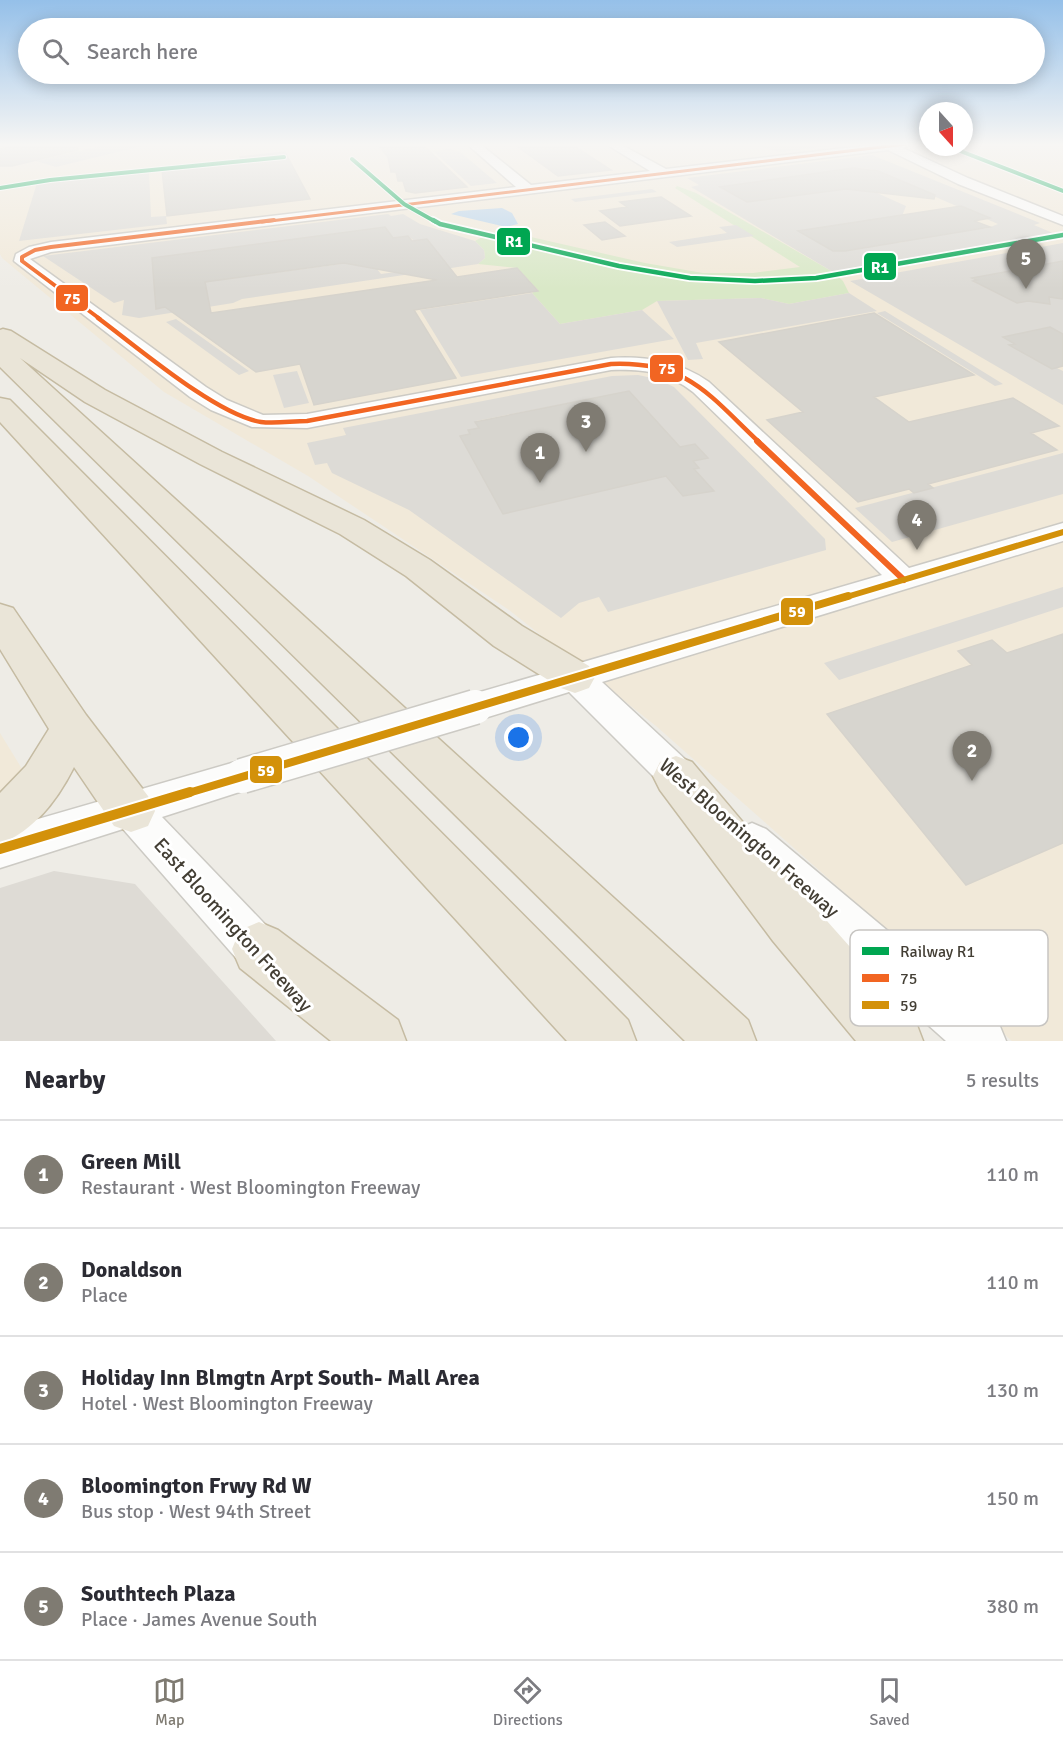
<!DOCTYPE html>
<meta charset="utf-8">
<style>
:root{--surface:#fff;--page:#f7f7f7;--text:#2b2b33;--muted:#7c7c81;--line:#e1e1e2;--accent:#7f7b72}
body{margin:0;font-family:Signika,sans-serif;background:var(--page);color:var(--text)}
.compass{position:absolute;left:919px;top:102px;width:54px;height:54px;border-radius:50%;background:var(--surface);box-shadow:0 3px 15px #0003;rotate:159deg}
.you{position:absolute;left:519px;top:738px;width:21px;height:21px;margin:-15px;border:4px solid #fff;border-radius:50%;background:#1a73e8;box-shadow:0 0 0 9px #1a73e833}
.badge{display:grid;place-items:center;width:39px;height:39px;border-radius:50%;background:var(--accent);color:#fff;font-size:20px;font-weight:700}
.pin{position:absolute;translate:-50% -50px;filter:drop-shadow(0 2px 3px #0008)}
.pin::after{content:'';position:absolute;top:32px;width:21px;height:18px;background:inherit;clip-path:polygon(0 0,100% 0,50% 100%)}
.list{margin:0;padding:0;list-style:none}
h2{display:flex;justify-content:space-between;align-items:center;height:78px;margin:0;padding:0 24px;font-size:26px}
h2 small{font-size:20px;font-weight:400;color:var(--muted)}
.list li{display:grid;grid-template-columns:39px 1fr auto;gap:18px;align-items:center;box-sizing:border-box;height:108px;padding:0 24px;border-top:2px solid var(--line)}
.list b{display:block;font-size:22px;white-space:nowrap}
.list p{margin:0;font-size:20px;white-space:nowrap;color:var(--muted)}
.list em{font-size:20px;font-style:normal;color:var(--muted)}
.icon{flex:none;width:33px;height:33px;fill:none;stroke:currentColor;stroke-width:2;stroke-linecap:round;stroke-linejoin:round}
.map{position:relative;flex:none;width:1063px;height:1041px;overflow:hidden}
.search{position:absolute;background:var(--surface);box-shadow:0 3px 15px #0003;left:18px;right:18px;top:18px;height:66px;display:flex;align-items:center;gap:15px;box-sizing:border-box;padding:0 21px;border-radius:33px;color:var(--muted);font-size:22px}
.sheet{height:618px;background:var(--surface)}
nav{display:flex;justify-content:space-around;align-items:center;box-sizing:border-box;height:84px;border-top:2px solid var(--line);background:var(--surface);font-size:16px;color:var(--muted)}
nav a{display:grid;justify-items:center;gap:3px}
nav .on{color:var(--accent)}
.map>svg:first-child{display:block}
</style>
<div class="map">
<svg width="1063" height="1041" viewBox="0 0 1063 1041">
<rect width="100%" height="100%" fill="#eeece6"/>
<path fill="#f1e9d9" d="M0,144h928v3h36v-3h99v897h-51l-356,-315 -147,-116 -201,-134 -144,-84 -162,-134 -2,-4z
M0,733l27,44 -27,24z"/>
<path fill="#dedbd5" d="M54,871l81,13 141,157h-276v-153z"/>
<path fill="#d9e8c7" d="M677,186l19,7 137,79 10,9 6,12 -60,11 -28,-6 -104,3 -15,9 -82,14 -28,-31 6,-3 -21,-22 -39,-4 7,-6 -1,-8 -9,-9 14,-8 20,-1 136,31 58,10h50l47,-6 -125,-79z"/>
<path fill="#dddbd6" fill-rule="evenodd" d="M109,144h41l-94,23 -20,-6z
M751,144h93l-64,8z
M450,149l9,2 38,32 -26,3 -38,-35z
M872,155l168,68 -6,2 21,9 -222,38 -142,-85 8,-2 -12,-7zM853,168l18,1 127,55 -10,4 -45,5 -45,10 -4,-2 -49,10 -3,-2 60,-33 4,-10 -29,-13 -34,-5 -96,14 -26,-14z
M149,172l2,45 15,-1 1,8 -148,17 18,-58z
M652,189l5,3 -82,10 -4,-3z
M388,214l3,2 12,-2 17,10 55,17 9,9 1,8 -7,6 -236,35 -9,4 -94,15 -17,-3 2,-15 -10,3 -71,-47zM385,228l8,10 15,-2 38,29 -65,9 -4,-5 -21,-7 -151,20 3,19 -52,8 -4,-51z
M736,225l18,11 -77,11 -8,-5 58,-9 -8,-6z
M1063,243v18l-41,8 -14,5 -5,-2 -30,6 4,2 -3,2 43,21 11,-2 21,3v-7l14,2v35l-13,-7 -46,10 11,7 -5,1 53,26v34l-213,-124z
M532,293l28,31 82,-14 32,29 -213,38 -41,-67z
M849,293l28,18 -181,32 7,16 -15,1 -31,-59 104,-3 28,6z
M885,311l118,73 -8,2 -118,-73z
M176,319l73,52 -10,4 -73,-53z
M297,371l12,32 -25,5 -11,-33z
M638,375l19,4 17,8 151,152 1,11 -218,62 -9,-15 -20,6 -18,15 -152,-108 -77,-37 -5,-10 -12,2 -8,-22 39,-8 -3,-7 269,-52zM629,391l51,56 15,-3 12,13 -14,4 6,7 -5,1 18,20 -9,4 -20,3 -17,-20 -163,38 -42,-78 9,-2 -2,-4 11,-2 -3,-7z
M1063,453v41l-171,48 -37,-34z
M1063,587v20l-224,73 -15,-17z"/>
<path fill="#b8d3ea" d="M502,208l10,5 6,11 -12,3 -55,-13 8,-3z"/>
<path fill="#d7d5cf" stroke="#d6d3cc" stroke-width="1.5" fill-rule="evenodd" d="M25,144h53v6l-66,16h-12v-17z
M377,144h45l45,43 -52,6 -9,-2 -3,-10h-5l-2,-9h-5l-3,-15z
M514,144h57l40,26 -53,6z
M285,152l25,47 -143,17 -5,-46 80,-8 -2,-5z
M853,168l25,3 57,24 -1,4 -88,-10 -99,13 -27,-15z
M661,197l30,19 -71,10 -20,-15 27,-4 -7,-5z
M961,206l29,12 -16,3 16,6 -145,24h-12l-35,-20z
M605,222l20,14 -23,4 -18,-15z
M385,227l8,11 15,-2 4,5 15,-2 30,38 60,-9 21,23 -124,19 42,68 -142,27 -14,-41 -44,8 -91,-65 -9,2 -4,-51zM344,263l93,17 -226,33 -6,-31z
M1063,261v38l-14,-2 1,7 -22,-3 -11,2 -44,-22 4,-1 -5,-2z
M874,313l100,62 -100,22 35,25 104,-24 46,28 -28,7 26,17 -129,34 5,4 -19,5 -5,-4 -51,13 -91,-82 36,-8 -84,-70z
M1050,327l13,7v32l-11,3 -43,-24 6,-1 -12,-7z
M629,391l51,56 15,-3 13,14 -15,3 6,7 -5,1 20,22 -31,5 -17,-20 -163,38 -43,-78 10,-2 -2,-4 11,-2 -4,-6z
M1063,634v209l-97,42 -139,-171 145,-49 -14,-14 34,-11 15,13z"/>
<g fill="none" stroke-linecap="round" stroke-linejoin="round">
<defs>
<path id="minor" d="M467,144h13l51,41 119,-14 -44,-27h14l46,25 213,-25h33l-9,4 65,30 95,38v9l-105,-41 -70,-34 -837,102 -21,7 176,128 21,13 36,15 44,-1 304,-56c36,-2 68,3 98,24l200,186 154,-45v18l-461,141 100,93 6,12 -6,12 -13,5 -13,-5 -107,-107 -94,29 -12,-4 -5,-10 5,-10 419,-122 -189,-183c-26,-20 -50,-23 -82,-22l-304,58 -55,-1 -41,-17 -21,-13 -176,-136 2,-7 13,-7 22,-5 465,-55z
M242,760l13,5 6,11 -6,11 -93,30 120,125 6,16 -6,16 -16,6 -16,-6 -127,-145 -123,39v-38z
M752,823l14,6 233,195 7,17h-60l-208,-186 -6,-13 6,-13z"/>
<path id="highway" d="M3,329l8,2 94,59 117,62 142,68 66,40 92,66 67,40 6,11 -6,11 -14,5 -14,-5 -67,-42 -88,-70 -66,-42 -140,-70 -115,-62 -65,-44 728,662 8,21h-71l-685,-674v-37z
M0,398l10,2 618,620 8,21h-69l-567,-619z
M0,604l13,4 73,107 62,81 7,15 -7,15 -17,6 -17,-6 -40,-59c-16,32 -40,64 -74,77v-51l26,-27 23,-37 -49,-80z
M676,756l16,6 119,141 104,117 8,21h-67l-83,-100 -113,-151 -7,-14 7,-14z
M259,922l19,8 120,90 8,21h-75l-91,-73 -8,-19 8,-19z"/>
</defs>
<use href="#minor" stroke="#cccac4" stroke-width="3"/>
<use href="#highway" stroke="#c5bba2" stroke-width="3"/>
<use href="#minor" fill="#fcfcfb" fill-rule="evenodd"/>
<use href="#highway" fill="#eae5d8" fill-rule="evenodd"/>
<defs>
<path id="minor-bridge" d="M242,776l233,-69"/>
</defs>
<use href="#minor-bridge" stroke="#cccac4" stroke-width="37" stroke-linecap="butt"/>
<use href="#minor-bridge" stroke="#fcfcfb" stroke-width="34"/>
<defs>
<path id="bus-1-far3" d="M262,222l644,-78"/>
<path id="bus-1-far2" d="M100,319l-78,-58v-4l13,-7 16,-3 223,-27"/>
<path id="bus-1-far1" d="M98,318c38,28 118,97 163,104 14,2 31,-1 46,-1l304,-57c76,-3 97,30 148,78"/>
<path id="bus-1" d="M757,441l147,139"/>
<path id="bus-2-far2" d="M843,598l220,-66"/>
<path id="bus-2-far1" d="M185,794l663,-198"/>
<path id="bus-2" d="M0,849l190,-57"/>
</defs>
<use href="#bus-1-far3" stroke="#fff" stroke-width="5"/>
<use href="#bus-1-far2" stroke="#fff" stroke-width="7"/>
<use href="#bus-1-far1" stroke="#fff" stroke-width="8"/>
<use href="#bus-1" stroke="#fff" stroke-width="10"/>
<use href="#bus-2-far2" stroke="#fff" stroke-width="10"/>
<use href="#bus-2-far1" stroke="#fff" stroke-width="12"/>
<use href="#bus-2" stroke="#fff" stroke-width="14"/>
<use href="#bus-1-far3" stroke="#f26522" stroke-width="3"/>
<use href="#bus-1-far2" stroke="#f26522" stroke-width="4"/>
<use href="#bus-1-far1" stroke="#f26522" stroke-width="4.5"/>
<use href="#bus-1" stroke="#f26522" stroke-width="6"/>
<use href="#bus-2-far2" stroke="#d3910a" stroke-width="6"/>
<use href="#bus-2-far1" stroke="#d3910a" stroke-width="8"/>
<use href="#bus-2" stroke="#d3910a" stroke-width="10"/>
<defs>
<path id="rail-1-far1" d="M950,147l113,44
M352,159l52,45 32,18
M0,188l50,-8 234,-23"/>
<path id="rail-1" d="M433,220l7,4 179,42 71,12 65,3 61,-3 247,-43"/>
</defs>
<use href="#rail-1-far1" stroke="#fff" stroke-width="6"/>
<use href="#rail-1" stroke="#fff" stroke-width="8"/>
<use href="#rail-1-far1" stroke="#00a651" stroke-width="4"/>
<use href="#rail-1" stroke="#00a651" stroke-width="4.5"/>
</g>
<linearGradient id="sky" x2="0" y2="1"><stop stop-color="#95c0e9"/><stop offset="0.5" stop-color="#f7f6f4"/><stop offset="1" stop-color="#f7f6f4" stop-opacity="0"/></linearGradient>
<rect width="1063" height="289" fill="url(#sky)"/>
<g text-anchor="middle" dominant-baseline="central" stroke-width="6" stroke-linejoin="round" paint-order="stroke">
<g font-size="20" fill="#433e34" stroke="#fff">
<text transform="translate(749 838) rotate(41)">West Bloomington Freeway</text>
<text transform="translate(233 925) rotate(48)">East Bloomington Freeway</text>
</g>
</g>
<rect x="850" y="930" width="198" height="96" rx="9" fill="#fff" stroke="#c7c5c2" stroke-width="1.5"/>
<rect x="862" y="947" width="27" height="8" fill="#00a651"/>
<rect x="862" y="974" width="27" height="8" fill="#f26522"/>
<rect x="862" y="1001" width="27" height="8" fill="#d3910a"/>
<g font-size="16" fill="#433e34">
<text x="900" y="957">Railway R1</text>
<text x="900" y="984">75</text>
<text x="900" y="1011">59</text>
</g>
<g stroke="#fff" stroke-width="2">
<rect x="496" y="227" width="35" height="29" rx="6" fill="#00a651"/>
<rect x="863" y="252" width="34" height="29" rx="6" fill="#00a651"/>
<rect x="55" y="284" width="34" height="28" rx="6" fill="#f26522"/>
<rect x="649" y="354" width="35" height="29" rx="6" fill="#f26522"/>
<rect x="780" y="597" width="34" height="29" rx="6" fill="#d3910a"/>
<rect x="249" y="755" width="34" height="29" rx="6" fill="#d3910a"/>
</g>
<g font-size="16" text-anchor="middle" font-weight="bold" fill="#fff">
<text x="514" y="247">R1</text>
<text x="880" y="273">R1</text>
<text x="72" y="304">75</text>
<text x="667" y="374">75</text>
<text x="797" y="617">59</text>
<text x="266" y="776">59</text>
</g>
</svg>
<svg class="compass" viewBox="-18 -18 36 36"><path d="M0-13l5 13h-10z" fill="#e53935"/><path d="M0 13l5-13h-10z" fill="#7c7c81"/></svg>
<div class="you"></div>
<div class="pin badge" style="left:540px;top:483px">1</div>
<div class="pin badge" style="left:972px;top:781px">2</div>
<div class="pin badge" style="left:586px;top:452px">3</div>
<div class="pin badge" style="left:917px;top:550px">4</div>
<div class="pin badge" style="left:1026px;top:289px">5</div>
<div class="search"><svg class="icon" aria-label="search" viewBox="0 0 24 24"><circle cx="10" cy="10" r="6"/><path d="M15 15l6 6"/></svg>Search here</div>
</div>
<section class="sheet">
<h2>Nearby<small>5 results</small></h2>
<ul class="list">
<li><span class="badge">1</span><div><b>Green Mill</b><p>Restaurant · West Bloomington Freeway</p></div><em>110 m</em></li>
<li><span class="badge">2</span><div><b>Donaldson</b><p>Place</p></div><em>110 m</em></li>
<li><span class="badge">3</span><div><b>Holiday Inn Blmgtn Arpt South- Mall Area</b><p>Hotel · West Bloomington Freeway</p></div><em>130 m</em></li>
<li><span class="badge">4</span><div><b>Bloomington Frwy Rd W</b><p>Bus stop · West 94th Street</p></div><em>150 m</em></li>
<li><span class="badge">5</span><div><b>Southtech Plaza</b><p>Place · James Avenue South</p></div><em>380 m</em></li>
</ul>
</section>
<nav>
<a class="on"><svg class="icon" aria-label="map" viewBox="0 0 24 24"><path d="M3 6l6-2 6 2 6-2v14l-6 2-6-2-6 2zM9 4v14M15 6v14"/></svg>Map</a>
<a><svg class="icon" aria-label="directions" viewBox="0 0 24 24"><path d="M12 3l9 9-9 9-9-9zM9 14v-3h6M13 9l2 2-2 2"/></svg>Directions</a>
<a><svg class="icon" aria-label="saved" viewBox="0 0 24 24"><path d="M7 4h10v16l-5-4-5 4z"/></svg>Saved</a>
</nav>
